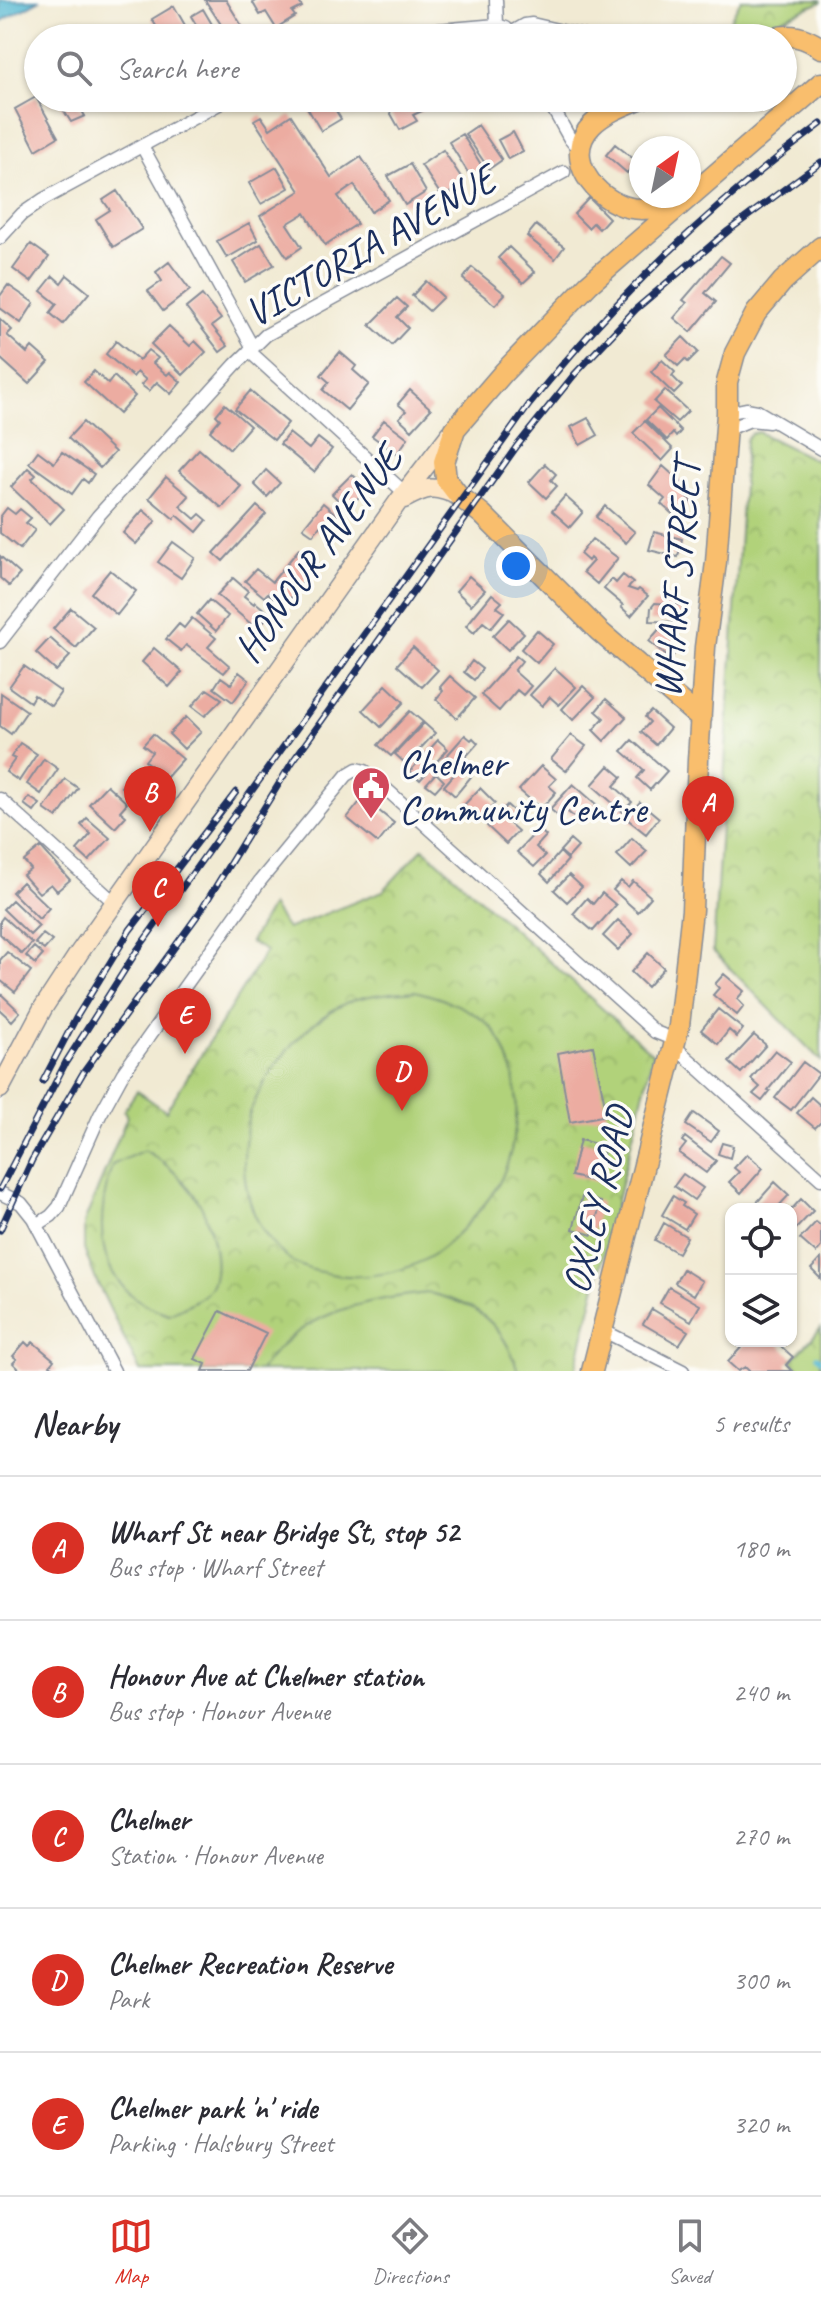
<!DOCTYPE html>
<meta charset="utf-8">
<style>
:root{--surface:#fff;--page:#f7f7f7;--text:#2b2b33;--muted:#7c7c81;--line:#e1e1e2;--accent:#d93025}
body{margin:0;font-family:Caveat,sans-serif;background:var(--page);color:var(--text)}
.controls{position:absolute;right:24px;bottom:24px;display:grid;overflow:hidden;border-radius:16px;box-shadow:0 2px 6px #0004}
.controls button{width:72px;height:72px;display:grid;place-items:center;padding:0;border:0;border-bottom:2px solid var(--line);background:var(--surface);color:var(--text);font:40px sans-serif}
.compass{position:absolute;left:629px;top:136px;width:72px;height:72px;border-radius:50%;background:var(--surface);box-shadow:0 2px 6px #0004;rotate:33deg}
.you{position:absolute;left:516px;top:566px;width:28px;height:28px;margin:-20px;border:6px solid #fff;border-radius:50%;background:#1a73e8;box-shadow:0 0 0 12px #1a73e833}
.badge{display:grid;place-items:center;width:52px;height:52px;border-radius:50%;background:var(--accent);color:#fff;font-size:26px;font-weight:700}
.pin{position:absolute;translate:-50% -66px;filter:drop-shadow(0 2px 4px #0008)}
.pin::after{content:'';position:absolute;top:42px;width:28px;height:24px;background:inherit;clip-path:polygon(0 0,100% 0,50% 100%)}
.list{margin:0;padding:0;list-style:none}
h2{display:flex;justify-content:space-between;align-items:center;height:104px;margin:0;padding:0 32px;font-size:34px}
h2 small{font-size:26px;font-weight:400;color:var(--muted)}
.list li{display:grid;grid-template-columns:52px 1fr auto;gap:24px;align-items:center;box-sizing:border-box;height:144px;padding:0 32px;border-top:2px solid var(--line)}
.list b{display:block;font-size:30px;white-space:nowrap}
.list p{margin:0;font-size:26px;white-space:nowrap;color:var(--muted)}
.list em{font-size:26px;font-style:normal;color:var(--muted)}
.icon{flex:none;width:44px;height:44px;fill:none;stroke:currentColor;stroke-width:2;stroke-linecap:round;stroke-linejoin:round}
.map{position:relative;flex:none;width:821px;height:1371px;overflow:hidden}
.search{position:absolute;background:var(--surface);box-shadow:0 2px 6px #0004;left:24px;right:24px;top:24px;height:88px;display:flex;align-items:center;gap:20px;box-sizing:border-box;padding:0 28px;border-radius:44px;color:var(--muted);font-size:30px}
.sheet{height:824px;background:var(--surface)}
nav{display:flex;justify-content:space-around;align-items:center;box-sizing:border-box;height:112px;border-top:2px solid var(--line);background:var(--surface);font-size:22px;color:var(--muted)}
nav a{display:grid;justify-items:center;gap:4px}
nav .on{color:var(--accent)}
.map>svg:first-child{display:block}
</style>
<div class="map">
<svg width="821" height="1371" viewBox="0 0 821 1371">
<defs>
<pattern id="park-crowns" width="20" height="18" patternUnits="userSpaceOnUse" patternTransform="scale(2)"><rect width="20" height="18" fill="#b1d27a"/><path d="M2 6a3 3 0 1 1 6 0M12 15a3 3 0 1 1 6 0" fill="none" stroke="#98b56c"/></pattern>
</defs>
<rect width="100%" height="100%" fill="#fdfcf7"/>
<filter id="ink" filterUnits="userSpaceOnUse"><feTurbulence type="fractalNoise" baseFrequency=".0125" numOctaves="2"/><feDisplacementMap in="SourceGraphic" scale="16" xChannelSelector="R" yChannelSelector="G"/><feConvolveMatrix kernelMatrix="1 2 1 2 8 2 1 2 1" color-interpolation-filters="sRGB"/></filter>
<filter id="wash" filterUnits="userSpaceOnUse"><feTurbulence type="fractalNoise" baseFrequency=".006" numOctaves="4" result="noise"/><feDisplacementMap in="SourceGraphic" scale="32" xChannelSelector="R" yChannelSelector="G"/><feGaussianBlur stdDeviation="1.8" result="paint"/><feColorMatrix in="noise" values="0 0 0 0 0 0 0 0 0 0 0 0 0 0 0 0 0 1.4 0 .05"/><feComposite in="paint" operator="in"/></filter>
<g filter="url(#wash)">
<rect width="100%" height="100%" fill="#f1ead3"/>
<path fill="url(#park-crowns)" stroke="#66806c" stroke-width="2" d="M741,0h80v2l-85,36h-16z
M758,432l59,29 4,8v592l-108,-110 33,-512 5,-5z
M423,848l230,206 -78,317h-435l-44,-91 -12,-31v-26l43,-106 -3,-7 13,-19 29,20 100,-160 -16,-9 21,-36 16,23 96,-38z
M821,1328v43h-19l-11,-10z"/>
<path fill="#b1d27a" stroke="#66806c" stroke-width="2" d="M415,991c27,7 55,16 76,36 10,11 16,29 21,43 9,32 4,76 -10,107 -10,23 -47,62 -68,77 -28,19 -65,25 -98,21 -17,-3 -38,-7 -51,-19 -35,-30 -46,-76 -39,-121 1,-7 1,-16 4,-23 17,-43 52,-87 94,-108 18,-10 50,-11 71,-13z
M144,1150c20,11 38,28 51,46 14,19 31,76 12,96 -7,8 -28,17 -38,22 -74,-22 -76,-85 -57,-149z
M429,1293c48,11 74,30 89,78h-258c38,-58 104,-72 169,-78z"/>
<path fill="#53b8d1" stroke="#377498" stroke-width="2" d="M0,0h40l-40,22z"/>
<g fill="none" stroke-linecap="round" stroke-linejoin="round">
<path stroke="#53b8d1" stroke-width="4" d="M817,1356l4,4"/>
</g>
<g id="blocks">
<path fill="#ecaca1" d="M205,0h21l16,26 -14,9z
M258,0h40l4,7 -10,5 3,4 -19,12 -10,-16 -6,3 -7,-12z
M174,6l12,21 8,11h-31l-11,-19z
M203,9l17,29h-16l-13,-22z
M36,97l22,40 -22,13 -21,-41z
M47,98h27l11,18 -14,6 -14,-22 -6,4z
M314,98h14l13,21 -20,12 -16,-27z
M344,98h24l-19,9z
M399,98h16l7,13 -9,4 4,6 -17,9 -14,-25z
M291,115l40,62 30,-20 28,43 -18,12 -17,-27 -16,11 19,28 -32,21 -20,-32 -18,11 15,23 -15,10 -27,-41 40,-25 -46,-71 7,-4 9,13z
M478,125l24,35 -13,9 -24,-35z
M513,132l10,19 -15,8 -10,-19z
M462,134l23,37 -13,8 -23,-37z
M615,144l21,17 -9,12 -21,-18z
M443,150l22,33 -22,15 -22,-33z
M410,164l16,28 -21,13 -17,-29z
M277,167l12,21 -28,16 -12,-21z
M117,191l25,38 -29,18 -17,-28 14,-9 -7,-10z
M589,198l20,20 -10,11 -6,-6 -5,5 -14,-14z
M249,223l9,17 -31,18 -10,-17z
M536,225l28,22 -9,12 -28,-23z
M31,244l18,13 -18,25 -18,-13z
M261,244l13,21 -29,17 -12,-20z
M509,247l26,25 -12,11 -25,-25z
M721,256l9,7 -25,30 11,9 -25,30 -17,-14 13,-15 -4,-3z
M169,262l21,28 -27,21 -15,-20 14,-10 -6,-9z
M472,267l33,27 -10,11 -32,-26z
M67,275l22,18 -26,31 -13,-11 7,-9 -16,-13 12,-15 8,7z
M426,281l17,16 -14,14 -17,-15z
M8,285l26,18 -13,20 -21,-15v-12z
M202,295l19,24 -9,7 16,20 -8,6 -34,-44z
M397,298l10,9 -10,10 11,11 -16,17 -22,-20z
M0,319l12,11 -5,5 20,18 5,-6 17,15 -20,22 -29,-26z
M169,326l21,20 5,-5 11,11 -23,23 -32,-31z
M683,337l15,15 -10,10 -3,-3 -7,7 -12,-11z
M116,341l23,19 9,-10 10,8 -5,5 14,12 3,-3 11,10 -10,12 -14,-12 -8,9 -8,-6 5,-5 -9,-8 -4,5 -27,-23z
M340,352l16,14 -3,4 16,14 -22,26 -24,-20 6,-8 -8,-7z
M662,360l13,12 -3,4 10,10 -8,8 -23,-22z
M94,371l14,13 6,-8 21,20 -16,18 -35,-32z
M410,390l21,19 -19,21 -13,-12 7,-7 -8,-7z
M665,390l23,21 -11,11 -23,-20z
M250,391l38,32 -14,17 -39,-31z
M225,404l25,22 -20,23 -20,-18 10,-12 -4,-4z
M658,408l23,23 -5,6 -3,-4 -6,7 -21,-20z
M588,418l10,17 -18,10 -9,-18z
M384,420l24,18 -11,16 -25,-18z
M645,421l28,28 -11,12 -29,-28z
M83,422l32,30 -15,16 -32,-30z
M289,433l20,16 9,-11 14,11 -18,23 -34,-28z
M199,449l42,37 -19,22 -43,-37z
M38,451l16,12 8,-11 32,22 -6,9 -5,-4 -11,15 -43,-31z
M545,464l11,10 -5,6 6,6 -11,12 -17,-16z
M663,466l26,23 -5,5 8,7 -15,17 -16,-14 4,-5 -16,-14z
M28,468l8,7 -4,4 32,30 -14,15 -39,-37z
M266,470l14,13 -13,14 -13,-13z
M352,474l15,15 -20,20 -15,-15z
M166,477l23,19 -9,10 15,13 5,-5 7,6 -10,12 -20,-17 -3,4 -25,-21z
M565,496l18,16 -13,15 -18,-16z
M323,503l20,17 -12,14 -10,-9 -8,10 -10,-7z
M257,506l9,8 -43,47 -9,-8z
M605,506l30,26 -9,11 -30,-26z
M7,508l8,6 5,-5 11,9 -5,5 9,7 -15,19 -20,-16v-16z
M143,510l13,11 -20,23 -13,-11z
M654,532l28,7 -4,18 -29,-7z
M592,539l26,19 -21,26 -14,-12 10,-11 -3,-3 -2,3 -8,-7z
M173,542l22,16 -14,20 -23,-16z
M299,549l19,16 -35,42 -15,-14 -4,4 -19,-16 11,-12 16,13z
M0,556l20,18 -11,12 -9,-8z
M110,570l26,21 -19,24 -26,-22z
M623,575l10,8 -5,5 9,3 2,-2 9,7 -17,20 -10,-9 2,-2 -19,-16 8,-10 4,4z
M469,576l16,14 -14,15 -15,-14z
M233,578l15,13 -4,5 10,8 1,-2 15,12 -13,15 -40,-34z
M492,594l10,8 -5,5 7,5 -13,16 -8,-6 -9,11 -8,-7z
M209,600l19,16 -12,15 -19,-17z
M655,603l28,2 -2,17 -31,-1 1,-13z
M71,608l23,19 -18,21 -23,-19z
M192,618l24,20 -8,9 22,19 -6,7 -38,-28 -5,6 -15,-12 13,-15 5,4z
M509,619l15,14 -16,17 -15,-14z
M661,627l21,18 -12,14 -21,-18z
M537,630l16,14 -16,19 -16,-14z
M50,638l20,18 -14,15 -20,-18z
M413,647l25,23 -16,17 -25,-22z
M154,648l28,24 -13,15 -27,-25z
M516,656l6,5 -8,10 17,15 -8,9 -6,-5 -18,21 -18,-16z
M472,661l10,8 -8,11 -10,-8z
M24,666l37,26 -10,14 -17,-11 -4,7 -21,-15z
M555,668l21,19 -17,18 -9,-8 -8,9 -12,-11z
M239,672l10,8 -16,22 -19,-14 7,-11 10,7z
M450,676l25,22 -18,20 -21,-19 7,-8 -3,-4z
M386,685l18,17 -23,25 -18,-17z
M583,686l12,11 -22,23 -11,-11z
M207,689l15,10 -17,17 -13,-10z
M1,693l26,18 -16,23 -11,-8z
M606,699l20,18 -22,24 -11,-11 11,-12 -8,-7z
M410,711l13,11 -32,34 -13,-11z
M651,711l19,17 -14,17 -15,-13 9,-10 -5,-5z
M186,717l15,15 -17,17 -15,-15z
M424,723l11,10 -29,31 -11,-10z
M153,734l30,25 -17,19 -21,-17 7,-9 -9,-7z
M465,735l6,5 2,-2 5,5 -24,27 -11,-10z
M571,735l15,11 -20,25 -15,-12z
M438,740l10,9 -28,31 -10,-9z
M632,740l35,31 -17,19 -13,-12 7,-8 -22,-19z
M20,743l17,11 -18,27 -13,-9 9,-13 -4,-2z
M44,759l14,10 -17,25 -14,-10z
M464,763l11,9 -20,24 -11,-10z
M541,766l15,13 -7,7 7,6 -15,17 -22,-19z
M609,766l13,11 -8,9 18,16 -9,10 -31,-27z
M139,767l20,18 -18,20 -20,-18z
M436,773l8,8 -9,10 -9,-7z
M65,779l13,9 -21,30 -13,-9z
M573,784l24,21 -16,18 -18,-15 -6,7 -7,-6z
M107,785l20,18 -7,8 6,5 -11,12 -26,-24z
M480,788l15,15 -16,16 -15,-14z
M29,797l11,7 -6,8 -10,-8z
M363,798l31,25 -16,20 -31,-25z
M640,802l19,16 -13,16 -20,-16z
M507,805l11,10 -8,9 8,7 -12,13 -19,-18z
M87,818l23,20 -21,23 -12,-11 14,-16 -10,-9z
M539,829l7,7 -10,11 9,9 -11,11 -17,-15z
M632,838l15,13 -16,17 -14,-13z
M570,840l8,7 -10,11 -8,-7z
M41,847l29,33 -13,11 -6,-7 -12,9 -16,-18 8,-6 -7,-8z
M560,852l8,8 -19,22 -8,-8z
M569,875l13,12 -15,15 -13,-12z
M621,881l7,6 5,-6 18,16 -13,15 -25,-22z
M22,882l27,26 -10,11 -27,-27z
M602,893l14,12 -23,26 -20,-17 14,-16 6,6z
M12,900l27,26 -9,9 -27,-26z
M3,917l29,26 -10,11 -22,-20v-13z
M618,920l15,14 -15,16 -15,-14z
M43,934l9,7 -8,9 -9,-7z
M34,947l9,8 -8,9 -9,-8z
M7,952l24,19 -16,21 -15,-12v-20z
M648,953l16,15 -17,19 -16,-15z
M724,974l20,17 -7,8 7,7 -7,9 -24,-20 6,-7 -4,-4z
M0,993l20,19 -8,9 -12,-11z
M718,1009l25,20 -6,8 -8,-7 -11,14 -17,-14z
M754,1035l12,10 -25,28 -12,-11z
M593,1046l14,69 -37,7 -12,-69z
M775,1050l16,12 -23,28 2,1 -8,10 -9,-7 7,-7 -9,-8z
M803,1062l16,12 -28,36 -16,-12z
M811,1097l10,9v16l-6,6 -18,-15z
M694,1113l25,18 -8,11 -25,-17z
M685,1137l31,24 -10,12 -27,-20 7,-9 -4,-3z
M580,1140l25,6 -8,36 -26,-6z
M722,1143l11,3 -3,12 -12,-4z
M747,1154l16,14 -22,25 -12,-11 10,-10 -5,-4z
M683,1174l20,14 -9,12 -20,-14z
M775,1182l14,13 -13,14h-25z
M673,1196l11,7 -2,3 12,8 -9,15 -23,-14z
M582,1197l19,5 -9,33 -19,-6z
M801,1199l12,12 -22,23v-24z
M816,1222l5,4v21l-5,6 -16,-14z
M664,1223l23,14 -9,16 -23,-13z
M821,1258v21l-10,-10z
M683,1269l19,12 -8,14 -19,-12z
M669,1287l31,18 -9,16 -31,-18z
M652,1309l36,22 -9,14 -36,-21z
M220,1311l46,22 -19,38h-44l3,-7 -11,-5z
M747,1341h28l18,16 -7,8 6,6h-43l-4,-4 -7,4 -10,-9z
M25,1342l4,4 4,-4 21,18 -4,5 7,6h-36l-8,-8 4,-4 -4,-3z"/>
</g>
</g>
<g filter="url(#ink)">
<use href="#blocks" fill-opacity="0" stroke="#868c98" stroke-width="2"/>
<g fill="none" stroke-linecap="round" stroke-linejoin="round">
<defs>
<path id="street" d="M496,0l1,25
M345,38l152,-13 9,3 5,5 14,-8 7,-1 60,14
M547,98l23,41 11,13
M142,146l111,202
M0,238l22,-24 22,-15 186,-101
M249,351l156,142
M727,413l19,-4 11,2 64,38
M726,430l24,-10 19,2
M0,642l98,-126 137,-151 31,-30 298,-163
M0,799l115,104
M674,1046l147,133
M0,1193l21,10 12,15 81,153
M37,1225l14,-9 8,-9 41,-92 23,-42 137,-192 87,-106 10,-6 8,2 10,8 280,253 20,8
M602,1330l81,41"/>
<path id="secondary" d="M404,499c24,-13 30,-14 55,-3
M0,1089l43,-81 36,-55 319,-451 53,-69"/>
<path id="primary" d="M773,38c18,-5 32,-1 48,10
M642,98c-17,7 -37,14 -50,27 -31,32 3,76 39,83 16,3 33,-2 49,-4
M701,719l-102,-88 -117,-117 -23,-18 -13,-17 -2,-17 11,-33 49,-57 85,-88 232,-201
M592,1371l87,-345 13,-116 6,-150 7,-113 11,-85 11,-149v-31l8,-29 21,-40 27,-32 38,-34"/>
</defs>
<use href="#street" stroke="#868c98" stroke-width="15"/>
<use href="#secondary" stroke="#868c98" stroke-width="21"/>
<use href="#primary" stroke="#868c98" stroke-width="23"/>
<use href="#street" stroke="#fff" stroke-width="12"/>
<use href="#secondary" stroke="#fde5c5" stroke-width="18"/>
<use href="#primary" stroke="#f9be6d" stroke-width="20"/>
<defs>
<path id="rail" d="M43,1081l33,-63 54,-88 106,-138
M0,1189l66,-127 72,-113 391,-544c88,-109 179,-197 292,-281
M0,1230l32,-70 51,-87 117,-161 93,-151 224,-315 57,-71 62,-66 92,-78 93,-69"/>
</defs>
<use href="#rail" stroke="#1b2f5e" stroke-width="7"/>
<use href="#rail" stroke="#fdfcf7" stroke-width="4" stroke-dasharray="12" stroke-linecap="butt"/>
</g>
</g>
<defs>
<symbol id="civic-pin" viewBox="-11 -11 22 30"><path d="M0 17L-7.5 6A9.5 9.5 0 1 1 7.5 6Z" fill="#d1495b" stroke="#fdfcf7"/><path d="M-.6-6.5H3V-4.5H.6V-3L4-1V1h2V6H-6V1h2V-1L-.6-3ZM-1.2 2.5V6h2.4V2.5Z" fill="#fff"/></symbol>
</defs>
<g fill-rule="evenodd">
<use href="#civic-pin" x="349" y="764" width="44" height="60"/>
</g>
<g text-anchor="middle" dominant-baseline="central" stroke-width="7" stroke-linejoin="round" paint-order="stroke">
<g font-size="40" fill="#1b2f5e" stroke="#fdfcf7">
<text transform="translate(370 246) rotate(-30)">VICTORIA AVENUE</text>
<text transform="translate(318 554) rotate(-54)">HONOUR AVENUE</text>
<text transform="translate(677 579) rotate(-85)">WHARF STREET</text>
<text transform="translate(598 1200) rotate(-76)">OXLEY ROAD</text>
</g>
<g font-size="40" fill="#1b2f5e" stroke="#fdfcf7" text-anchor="start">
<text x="399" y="763">Chelmer<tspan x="399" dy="46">Community Centre</tspan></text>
</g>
</g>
</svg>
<div class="controls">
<button><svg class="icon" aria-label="locate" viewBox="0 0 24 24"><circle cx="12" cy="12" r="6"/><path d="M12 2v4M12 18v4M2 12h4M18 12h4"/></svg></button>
<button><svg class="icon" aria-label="layers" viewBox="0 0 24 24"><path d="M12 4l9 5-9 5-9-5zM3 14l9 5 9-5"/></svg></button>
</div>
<svg class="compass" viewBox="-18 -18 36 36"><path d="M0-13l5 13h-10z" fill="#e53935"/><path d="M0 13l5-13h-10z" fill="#7c7c81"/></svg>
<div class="you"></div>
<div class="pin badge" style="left:708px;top:842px">A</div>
<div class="pin badge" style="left:150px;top:832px">B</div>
<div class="pin badge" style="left:158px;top:927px">C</div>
<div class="pin badge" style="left:402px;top:1111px">D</div>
<div class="pin badge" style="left:185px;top:1054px">E</div>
<div class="search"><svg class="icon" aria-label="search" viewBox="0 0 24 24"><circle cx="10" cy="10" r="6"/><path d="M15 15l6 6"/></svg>Search here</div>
</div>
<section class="sheet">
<h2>Nearby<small>5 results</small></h2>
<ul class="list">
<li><span class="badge">A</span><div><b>Wharf St near Bridge St, stop 52</b><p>Bus stop · Wharf Street</p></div><em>180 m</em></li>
<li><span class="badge">B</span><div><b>Honour Ave at Chelmer station</b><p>Bus stop · Honour Avenue</p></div><em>240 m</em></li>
<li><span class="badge">C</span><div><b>Chelmer</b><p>Station · Honour Avenue</p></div><em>270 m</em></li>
<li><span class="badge">D</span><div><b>Chelmer Recreation Reserve</b><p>Park</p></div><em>300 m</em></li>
<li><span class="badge">E</span><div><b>Chelmer park 'n' ride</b><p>Parking · Halsbury Street</p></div><em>320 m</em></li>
</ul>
</section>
<nav>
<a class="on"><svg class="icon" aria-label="map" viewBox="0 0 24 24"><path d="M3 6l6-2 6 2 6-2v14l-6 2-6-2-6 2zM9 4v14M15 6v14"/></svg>Map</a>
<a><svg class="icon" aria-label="directions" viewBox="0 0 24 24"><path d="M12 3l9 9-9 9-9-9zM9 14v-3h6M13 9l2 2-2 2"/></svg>Directions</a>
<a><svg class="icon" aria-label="saved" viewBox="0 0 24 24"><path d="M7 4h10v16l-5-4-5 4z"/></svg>Saved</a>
</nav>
